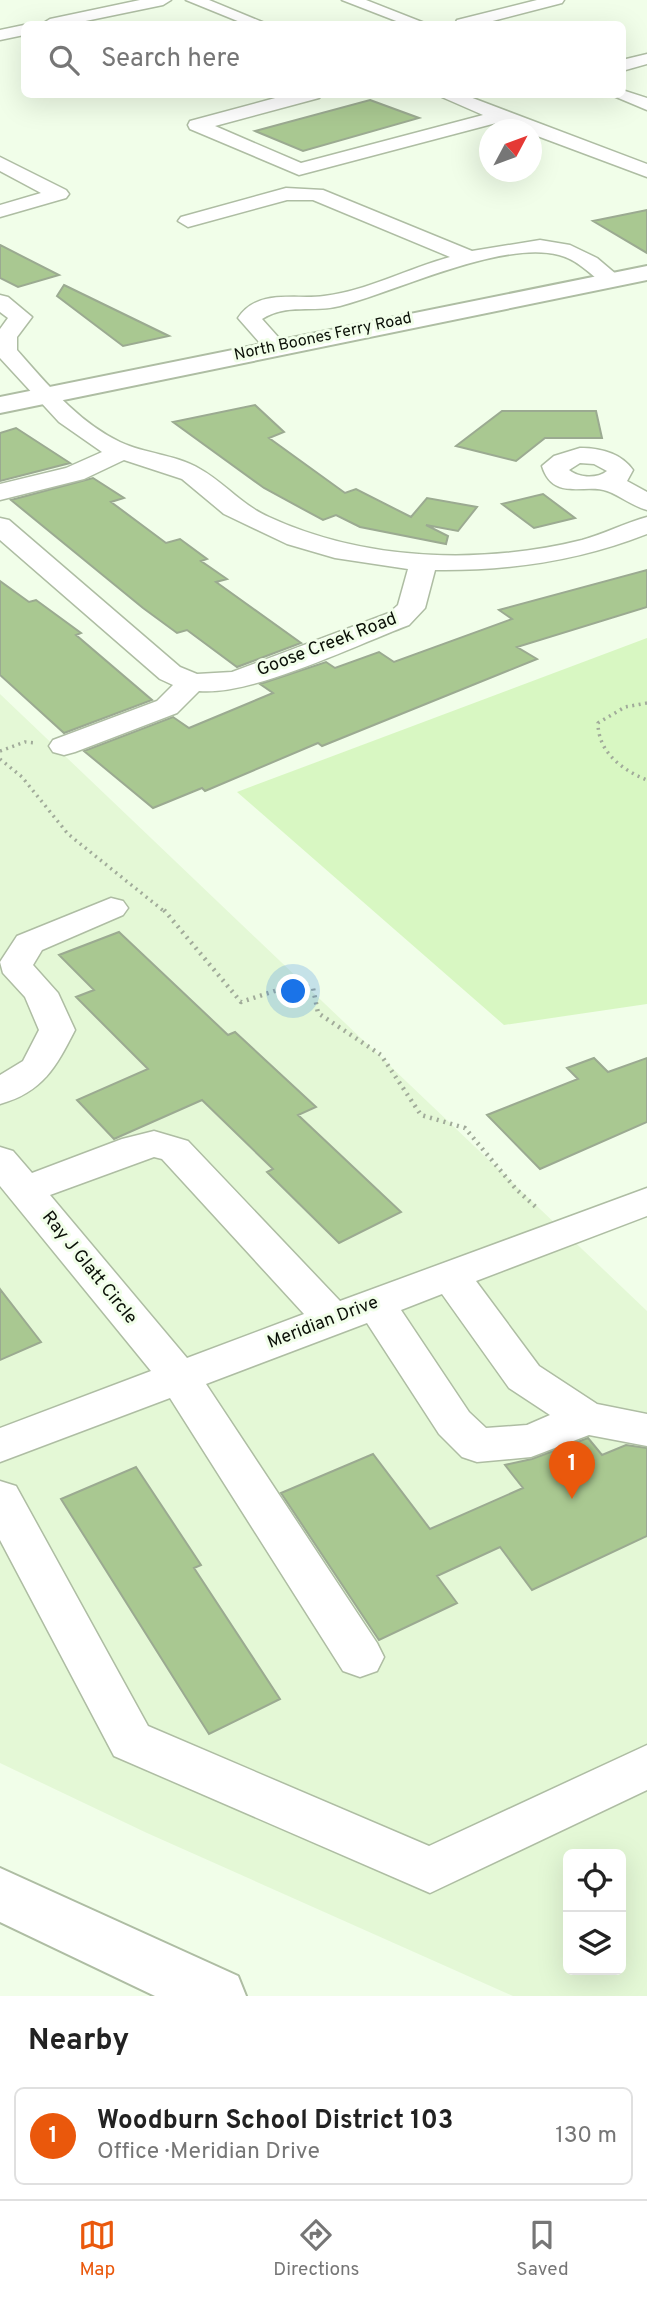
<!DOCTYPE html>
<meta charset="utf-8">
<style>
:root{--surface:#fff;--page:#f6f6f6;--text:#222;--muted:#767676;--line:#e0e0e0;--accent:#ea580c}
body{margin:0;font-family:Overpass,sans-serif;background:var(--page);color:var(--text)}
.controls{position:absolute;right:21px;bottom:21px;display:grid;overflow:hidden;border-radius:10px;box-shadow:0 7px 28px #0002}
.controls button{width:63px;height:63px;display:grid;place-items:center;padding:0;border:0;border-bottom:2px solid var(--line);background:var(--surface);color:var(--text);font:35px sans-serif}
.compass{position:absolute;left:479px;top:119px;width:63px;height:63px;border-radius:50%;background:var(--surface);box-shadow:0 7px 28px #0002;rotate:49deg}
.you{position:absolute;left:294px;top:992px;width:24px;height:24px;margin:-18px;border:5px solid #fff;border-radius:50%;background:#1a73e8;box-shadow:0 0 0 10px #1a73e833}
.badge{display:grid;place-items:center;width:46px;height:46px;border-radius:50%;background:var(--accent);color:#fff;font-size:23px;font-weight:700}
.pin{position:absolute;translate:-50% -58px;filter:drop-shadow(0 2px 4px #0008)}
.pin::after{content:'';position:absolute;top:37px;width:24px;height:21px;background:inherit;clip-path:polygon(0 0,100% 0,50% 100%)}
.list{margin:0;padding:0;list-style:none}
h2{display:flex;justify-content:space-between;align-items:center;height:91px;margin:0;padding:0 28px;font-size:30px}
h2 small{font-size:23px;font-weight:400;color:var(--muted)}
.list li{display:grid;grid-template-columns:46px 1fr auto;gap:21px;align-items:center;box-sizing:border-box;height:98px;margin:0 14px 14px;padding:0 14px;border:2px solid var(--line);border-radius:10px}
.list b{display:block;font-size:26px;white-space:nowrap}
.list p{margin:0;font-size:23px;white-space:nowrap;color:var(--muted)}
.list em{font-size:23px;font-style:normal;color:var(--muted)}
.icon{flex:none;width:38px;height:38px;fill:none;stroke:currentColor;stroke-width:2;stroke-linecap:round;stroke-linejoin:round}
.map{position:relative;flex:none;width:647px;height:1996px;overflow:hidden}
.search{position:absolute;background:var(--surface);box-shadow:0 7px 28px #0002;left:21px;right:21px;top:21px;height:77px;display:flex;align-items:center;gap:18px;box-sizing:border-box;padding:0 24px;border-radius:10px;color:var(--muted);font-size:26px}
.sheet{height:203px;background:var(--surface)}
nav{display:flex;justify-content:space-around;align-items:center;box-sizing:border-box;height:98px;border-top:2px solid var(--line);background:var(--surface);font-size:19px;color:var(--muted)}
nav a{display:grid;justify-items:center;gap:4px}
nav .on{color:var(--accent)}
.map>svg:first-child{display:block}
</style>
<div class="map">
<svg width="647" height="1996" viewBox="0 0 647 1996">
<rect width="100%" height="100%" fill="#f1fee9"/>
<path fill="#e4f8d6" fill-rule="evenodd" d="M0,694l647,617v685h-134l-366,-163 -147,-70zM568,1854h53v116h-53z"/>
<path fill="#d8f7c2" d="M647,638v366l-143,21 -267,-233z"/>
<path fill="#a9c891" stroke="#9baa91" stroke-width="2" d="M370,100l49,18 -116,33 -48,-20z
M647,210v43l-54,-32z
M0,245l59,30 -41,12 -18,-9z
M64,285l105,51 -46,10 -66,-50z
M255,405l29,27 -15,6 76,55 11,-4 55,28 16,-19 50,9 -19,24 -32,-6 22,11 -2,8 -86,-17 -24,-12 -13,5 -59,-32 -91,-66z
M502,411h94l6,27h-57l-29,23 -60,-15z
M16,428l54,35 -70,18v-48z
M93,478l31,20 -13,4 55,41 14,-4 27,20 -6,2 26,18 -11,3 85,61 -64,24 -50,-37 -10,3 -34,-25 -132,-108z
M543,494l32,24 -41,10 -32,-24z
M647,570v37l-130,40 20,12 -215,87 -4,-3 -113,48 -3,-3 -49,20 -69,-57 89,-34 16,11 84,-35 -13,-9 66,-22 9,6 44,-16 15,10 118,-43 -13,-9z
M0,581l29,21 7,-2 45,33 -5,2 76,65 -88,33 -64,-58z
M119,932l109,103 7,-3 81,75 -18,8 103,97 -62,31 -72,-71 6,-3 -71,-69 -88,39 -37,-39 71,-31 -72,-72 18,-7 -35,-35z
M594,1058l14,14 39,-14v64l-107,47 -53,-54 91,-36 -11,-11z
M0,1289l41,53 -41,18z
M588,1438l14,17 24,-10 21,3v88l-115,54 -32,-43 -63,29 20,27 -78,37 -98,-147 92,-39 57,75 93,-41 -18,-23 27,-6z
M136,1467l65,98 -7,3 86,131 -71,35 -148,-235z"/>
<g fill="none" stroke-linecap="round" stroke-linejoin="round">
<defs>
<path id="minor" d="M140,0h31l-8,5 -92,19h-29l8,-5z
M186,0h23l58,24h-22z
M342,0h24l61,24h-23z
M537,0h27l-2,3 -81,21h-26l2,-4z
M24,25v10l-24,5v-10z
M647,54v10l-25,7v-11z
M622,90l25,8v12l-38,-16h13z
M290,94h32l-3,4 -104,28 86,37 182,-48 -48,-21h27l185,70v13l-115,-43v-4h-12l-20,-8 -201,53 -109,-46 -2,-4 2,-4z
M0,157l66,33 3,4 -3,4 -66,19v-12l41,-12 -41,-22z
M286,188l37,2 149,61 68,-11 30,5 27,13 26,22 -11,6 -8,-1c-13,-11 -28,-26 -45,-30 -57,-15 -161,36 -219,51 -27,7 -53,-3 -78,13l25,28 -3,5h-16l-30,-34c20,-30 57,-18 86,-22 43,-5 85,-28 126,-39l-137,-57h-26l-99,27 -10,-6 3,-4z
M0,295l8,2 24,20 -15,20v13c30,34 61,72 103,92 25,12 55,12 80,27 25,14 40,35 69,48 95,44 212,48 313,23 22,-6 43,-17 65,-23v17c-68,27 -139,37 -212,36l-10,38 -16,17c-53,20 -157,71 -210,66l-22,22 -102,39 -11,3 -11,-3 -4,-6 4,-6 104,-39 16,-16 -13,-6 -160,-139v-22l9,2 171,147 17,7 35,-2 157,-59 9,-8 10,-36 -73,-11 -48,-14 -63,-30 -42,-35 -58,-19 -40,19 -84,21v-16l66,-16 36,-16 -43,-30 -59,-64v-29l8,-11 -8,-6z
M580,448c20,0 41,5 53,22l-6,11 20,11v18c-15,-4 -26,-14 -40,-19 -21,-8 -54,11 -65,-25l12,-10zM580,463l14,1 13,7c-10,8 -28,7 -38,-1z
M111,898l12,3 5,7 -5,7 -81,35 -9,15 25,28 17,37c-19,37 -32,62 -75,74v-29l23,-14 16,-31 -14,-33 -22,-24 -3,-11 17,-26z
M154,1131l34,10 152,160 307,-113v28l-171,65 63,85 58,38 50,10v32l-58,-11 -58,22 -54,5 -15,-5 -23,-23 -72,-111 -161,61 171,259 7,14 -7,14 -17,6 -17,-6 -173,-273 -170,64v-34l151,-57 -151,-185v-39l13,4 19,22 90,-34zM154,1157l8,2 142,155 -117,44 -137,-163zM442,1294l67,94 41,27 -23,10 -41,3 -17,-16 -68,-102z
M0,1481l16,5 132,240 281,120 218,-101v45l-217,103 -316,-137 -114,-216z"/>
<path id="major" d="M647,266v14l-647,133v-16z
M0,1868l238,108 8,20h-91l-155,-74z"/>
</defs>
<use href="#minor" stroke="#aebda3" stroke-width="3"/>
<use href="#major" stroke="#aebda3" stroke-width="4"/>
<path stroke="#a1ab9a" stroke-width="3.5" stroke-dasharray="2 4.5" stroke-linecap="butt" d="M647,703l-22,4 -27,16c0,29 24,47 49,57
M0,751l25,-9 11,1
M0,759l22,18 46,57 97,78"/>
<path stroke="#a1ab9a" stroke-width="4.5" stroke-dasharray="2 5" stroke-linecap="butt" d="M164,910l77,92 55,-18 17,4 5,25 63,42 40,60 44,13 51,61 22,20"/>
<use href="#minor" fill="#fff" fill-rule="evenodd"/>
<use href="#major" fill="#fff" fill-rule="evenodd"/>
</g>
<g text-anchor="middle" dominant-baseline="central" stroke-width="6" stroke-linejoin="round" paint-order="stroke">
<g font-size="16" fill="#0a0f07" stroke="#f1fee9">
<text transform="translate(323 337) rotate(-12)">North Boones Ferry Road</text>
</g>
<g font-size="18" fill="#0a0f07" stroke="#f1fee9">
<text transform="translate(327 645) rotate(-21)">Goose Creek Road</text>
<text transform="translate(89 1268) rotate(51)">Ray J Glatt Circle</text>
<text transform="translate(323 1323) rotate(-21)">Meridian Drive</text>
</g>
</g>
</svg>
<div class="controls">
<button><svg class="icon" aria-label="locate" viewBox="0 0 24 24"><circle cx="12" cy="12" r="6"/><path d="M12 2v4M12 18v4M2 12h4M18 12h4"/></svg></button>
<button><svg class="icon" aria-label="layers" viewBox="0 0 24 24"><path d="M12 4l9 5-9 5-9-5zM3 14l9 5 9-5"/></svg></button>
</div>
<svg class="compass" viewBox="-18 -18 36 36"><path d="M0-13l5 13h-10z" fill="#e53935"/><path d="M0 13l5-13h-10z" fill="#767676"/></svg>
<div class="you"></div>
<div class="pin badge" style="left:572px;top:1499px">1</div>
<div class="search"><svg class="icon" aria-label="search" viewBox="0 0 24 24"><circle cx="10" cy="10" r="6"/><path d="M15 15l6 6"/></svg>Search here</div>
</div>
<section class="sheet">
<h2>Nearby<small></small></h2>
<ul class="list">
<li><span class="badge">1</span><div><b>Woodburn School District 103</b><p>Office · Meridian Drive</p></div><em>130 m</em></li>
</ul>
</section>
<nav>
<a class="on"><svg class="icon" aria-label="map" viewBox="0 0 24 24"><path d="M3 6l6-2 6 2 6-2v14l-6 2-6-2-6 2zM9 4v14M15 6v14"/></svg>Map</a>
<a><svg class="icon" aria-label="directions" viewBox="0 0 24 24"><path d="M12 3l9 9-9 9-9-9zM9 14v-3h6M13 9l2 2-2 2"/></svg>Directions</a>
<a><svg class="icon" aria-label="saved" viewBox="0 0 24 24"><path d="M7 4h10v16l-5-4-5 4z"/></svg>Saved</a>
</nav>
